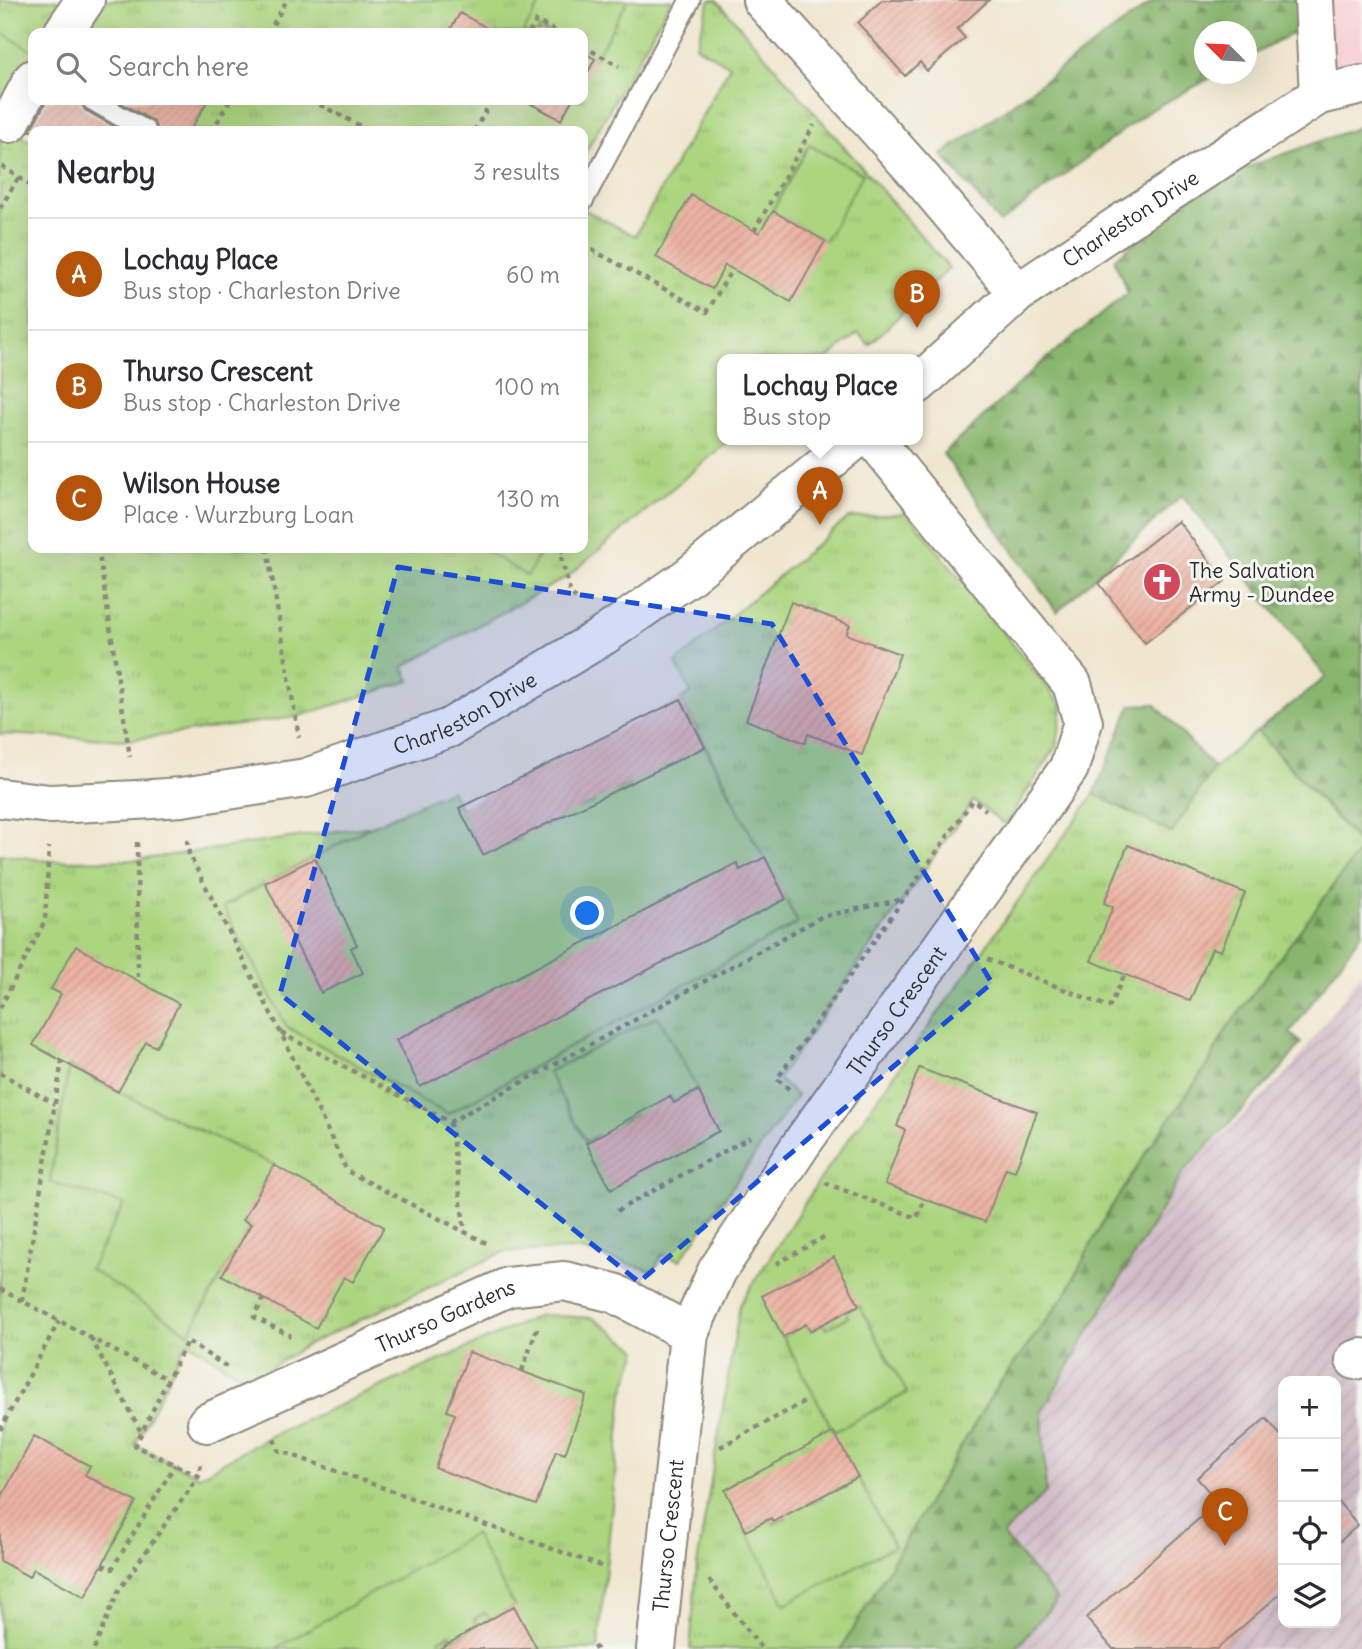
<!DOCTYPE html>
<meta charset="utf-8">
<style>
:root{--surface:#fff;--page:#f2f2f3;--text:#2b2b33;--muted:#7c7c81;--line:#e1e1e2;--accent:#b45309}
body{margin:0;font-family:Delius,sans-serif;background:var(--page);color:var(--text)}
.controls{position:absolute;right:21px;bottom:21px;display:grid;overflow:hidden;border-radius:14px;box-shadow:0 7px 28px #0002}
.controls button{width:63px;height:63px;display:grid;place-items:center;padding:0;border:0;border-bottom:2px solid var(--line);background:var(--surface);color:var(--text);font:35px sans-serif}
.compass{position:absolute;left:1194px;top:21px;width:63px;height:63px;border-radius:50%;background:var(--surface);box-shadow:0 7px 28px #0002;rotate:294deg}
.you{position:absolute;left:588px;top:914px;width:24px;height:24px;margin:-18px;border:5px solid #fff;border-radius:50%;background:#1a73e8;box-shadow:0 0 0 10px #1a73e833}
.badge{display:grid;place-items:center;width:46px;height:46px;border-radius:50%;background:var(--accent);color:#fff;font-size:23px;font-weight:700}
.pin{position:absolute;translate:-50% -58px;filter:drop-shadow(0 2px 4px #0008)}
.pin::after{content:'';position:absolute;top:37px;width:24px;height:21px;background:inherit;clip-path:polygon(0 0,100% 0,50% 100%)}
.popup{position:absolute;left:717px;top:354px;width:206px;height:91px;box-sizing:border-box;display:grid;place-content:center;border-radius:14px;background:var(--surface);filter:drop-shadow(0 2px 5px #0005);font-size:23px;white-space:nowrap;color:var(--muted)}
.popup b{font-size:26px;color:var(--text)}
.popup::after{content:'';position:absolute;left:50%;top:100%;margin-left:-14px;border:14px solid transparent;border-top-color:var(--surface)}
.list{margin:0;padding:0;list-style:none}
h2{display:flex;justify-content:space-between;align-items:center;height:91px;margin:0;padding:0 28px;font-size:30px}
h2 small{font-size:23px;font-weight:400;color:var(--muted)}
.list li{display:grid;grid-template-columns:46px 1fr auto;gap:21px;align-items:center;box-sizing:border-box;height:112px;padding:0 28px;border-top:2px solid var(--line)}
.list b{display:block;font-size:26px;white-space:nowrap}
.list p{margin:0;font-size:23px;white-space:nowrap;color:var(--muted)}
.list em{font-size:23px;font-style:normal;color:var(--muted)}
.icon{flex:none;width:38px;height:38px;fill:none;stroke:currentColor;stroke-width:2;stroke-linecap:round;stroke-linejoin:round}
.map{position:relative;flex:none;width:1362px;height:1649px;overflow:hidden}
.search{position:absolute;background:var(--surface);box-shadow:0 7px 28px #0002;left:28px;top:28px;width:560px;height:77px;display:flex;align-items:center;gap:18px;box-sizing:border-box;padding:0 24px;border-radius:14px;color:var(--muted);font-size:26px}
.panel{position:absolute;background:var(--surface);box-shadow:0 7px 28px #0002;left:28px;top:126px;width:560px;height:427px;border-radius:14px}
.map>svg:first-child{display:block}
</style>
<div class="map">
<svg width="1362" height="1649" viewBox="0 0 1362 1649">
<defs>
<pattern id="industrial-furrows" width="10" height="10" patternUnits="userSpaceOnUse" patternTransform="scale(1.75)"><rect width="10" height="10" fill="#d2bdc7"/><path d="M-1 1l2-2M0 10L10 0M9 11l2-2" fill="none" stroke="#b4a3ab"/></pattern>
<pattern id="grass-tufts" width="24" height="20" patternUnits="userSpaceOnUse" patternTransform="scale(1.75)"><rect width="24" height="20" fill="#acd580"/><path d="M3 7l-1-3M5 7V3M7 7l1-3M15 17l-1-3M17 17v-4M19 17l1-3" fill="none" stroke="#94b76f"/></pattern>
<pattern id="forest-firs" width="22" height="20" patternUnits="userSpaceOnUse" patternTransform="scale(1.75)"><rect width="22" height="20" fill="#89b66e"/><path d="M5 1l3.5 6h-7zM16 11l3.5 6h-7z" fill="#70945b"/></pattern>
<pattern id="building-hatch" width="6" height="6" patternUnits="userSpaceOnUse" patternTransform="scale(1.75)"><rect width="6" height="6" fill="#ecb3a3"/><path d="M-1 1l2-2M0 6l6-6M5 7l2-2" fill="none" stroke="#cb9a8c"/></pattern>
</defs>
<rect width="100%" height="100%" fill="#f6f6f2"/>
<filter id="ink" filterUnits="userSpaceOnUse"><feTurbulence type="fractalNoise" baseFrequency=".0143" numOctaves="2"/><feDisplacementMap in="SourceGraphic" scale="14" xChannelSelector="R" yChannelSelector="G"/><feConvolveMatrix kernelMatrix="1 2 1 2 8 2 1 2 1" color-interpolation-filters="sRGB"/></filter>
<filter id="wash" filterUnits="userSpaceOnUse"><feTurbulence type="fractalNoise" baseFrequency=".00686" numOctaves="4" result="noise"/><feDisplacementMap in="SourceGraphic" scale="28" xChannelSelector="R" yChannelSelector="G"/><feGaussianBlur stdDeviation="1.57" result="paint"/><feColorMatrix in="noise" values="0 0 0 0 0 0 0 0 0 0 0 0 0 0 0 0 0 1.4 0 .05"/><feComposite in="paint" operator="in"/></filter>
<g filter="url(#wash)">
<rect width="100%" height="100%" fill="#f0e6cf"/>
<path fill="#f7cfd3" d="M1314,0h48v85l-43,10z"/>
<path fill="url(#industrial-furrows)" fill-rule="evenodd" d="M1362,972v677h-346l41,-50 -54,-64 43,-43 -4,-81 142,-240 106,-101zM1283,1381h53v242h-53z"/>
<path fill="url(#grass-tufts)" stroke="#6c8056" stroke-width="2" d="M0,0h70l-22,33h-15v23l-33,55z
M99,0h572l-88,157v-26h-393l18,-31h375v-67h-483l-20,-11z
M710,0h7l232,268 -80,77 -11,-12 -31,26h-105v80h9l-164,138 -164,90 7,14 -114,36 -168,23 -128,-6v-621l22,23 11,7v405h550v-339l52,27 95,-170 -34,-20z
M908,513l154,193 -5,40 -52,78 -32,-23 -195,278 19,17 -117,164 -18,-5 -9,16 -75,-22 -74,3 -197,93 -58,36 -62,-40 -52,104 64,31 73,-41 269,-120 52,3 45,32 -15,43 -25,256h-598v-795l48,7 90,-1 234,-34 -148,80 511,-104 -54,-103 10,-6 -15,-30 172,-145z
M1257,731l105,116 -136,183 -17,33 -59,84 -45,70 -39,77 -70,94 -155,261h-151l7,-84 43,-261 79,-123 275,-387 78,39 42,-65z"/>
<path fill="url(#forest-firs)" stroke="#5a704c" stroke-width="2" d="M1155,0h158l-1,23 -65,35 -1,-26h-42v42h14l-69,37 -149,112 -58,-68z
M1362,126v719l-105,-114 69,-54 -144,-182 -125,117 -114,-158 98,-91 87,-70 -14,-34 98,-79z
M1155,704l59,64 -42,65 -78,-39 37,-89z
M1362,847v86l-72,100 11,10 -19,25 -98,103 -142,240 4,81 -43,43 54,64 -41,50h-175l155,-261 70,-94 39,-77 45,-70 59,-84 17,-33z"/>
<path fill="#acd580" stroke="#6c8056" stroke-width="2" d="M542,0h86l-33,59 -12,-7v-19h-34l-9,-5 -3,5h-14z
M0,32l33,19v5l-33,55z
M809,145l54,29 -38,67 -53,-30z
M481,548h76l-5,8 -10,-6 -15,26z
M705,747l93,176 -351,191 -160,-87 -64,-120 149,-81 79,-36 29,59 24,-11 4,6 12,-5 -3,-8 24,-12 3,7 13,-5 -3,-8 25,-12 3,7 12,-5 -3,-8 28,-6 11,-5 -2,-7z
M658,1016l40,74 -24,13 -4,-7 -32,26 -4,-7 -12,7 3,7 -23,12 -4,-6 -12,7 -38,-70z
M69,1066l49,26 156,73 -30,55 7,4 -62,109 -99,-64 34,-65 -74,-22z
M859,1305l48,88 -73,39 -51,-95 23,-13 4,7 13,-7 3,5 22,-12 -2,-6z
M858,1477l36,69 -109,58 -39,-73 25,-13 3,6 12,-6 -3,-7 23,-13 4,6 12,-6 -3,-7 23,-13 4,6z
M474,1534l40,72 -24,14 -5,-7 -11,6 4,7 -24,14 -4,-6 -11,6 3,6 -6,3h-161z"/>
<g id="blocks">
<path fill="url(#building-hatch)" d="M882,0h107l-32,29 8,9 -38,33 -7,-9 -15,14 -47,-53z
M460,13l36,20h-48z
M583,52l12,7 -12,22z
M47,100h33l5,10 37,21h-92z
M116,100h92l-18,31h-32l-5,-10z
M524,100h48l-11,20z
M691,195l68,38 14,-22 52,30 -34,61 -66,-37 -13,24 -56,-32z
M1178,521l47,60 -80,62 -46,-60z
M791,602l59,23 -4,9 54,20 -38,101 -54,-21 -3,9 -59,-23z
M681,699l24,48 -222,108 -24,-47z
M1128,845l117,48 -24,58 -9,-3 -22,53 -99,-40 22,-54 -9,-4z
M765,857l21,42 -366,188 -24,-47 341,-177 3,7z
M315,858l42,87 -6,3 12,25 -42,20 -56,-110z
M76,946l103,58 -23,43 -10,-5 -28,50 -85,-47 28,-51 -10,-5z
M919,1068l118,44 -22,59 -9,-3 -21,54 -100,-38 20,-54 -8,-4z
M698,1090l21,41 -108,58 -25,-46 84,-47 4,7z
M274,1165l110,62 -31,55 -9,-5 -28,51 -94,-53 29,-51 -8,-4z
M834,1257l25,48 -49,26 -4,-7 -23,13 -21,-41z
M469,1352l117,43 -21,59 -9,-3 -20,54 -101,-37 20,-54 -8,-3z
M1266,1418l17,20v153l-66,58h-104l-27,-31 132,-116 -21,-24z
M834,1432l24,45 -85,45 -2,-4 -25,13 -21,-41z
M34,1436l56,30 -5,9 51,27 -51,95 -51,-28 -5,8 -29,-16v-61z
M1336,1499l22,26 -22,20z
M514,1606l23,43h-98z"/>
</g>
</g>
<g filter="url(#ink)">
<use href="#blocks" fill-opacity="0" stroke="#8e887d" stroke-width="2"/>
<g fill="none" stroke-linecap="round" stroke-linejoin="round">
<defs>
<path id="lane" d="M92,100l54,31
M583,201l107,-201"/>
<g id="street">
<path d="M762,0l155,173 101,120"/>
<path d="M1314,0l5,95 43,-10"/>
<path d="M63,33l22,-33"/>
<path d="M10,123l23,-44"/>
<path d="M1355,1360l7,-2"/>
<path id="s1" d="M207,1423l301,-136 56,-6 50,12 75,40"/>
<path id="s2" d="M656,1649l33,-316 28,-62 85,-128 267,-375 14,-46 -11,-38 -198,-245"/>
</g>
<g id="secondary">
<path id="s3" d="M918,384l100,-91 101,-68 200,-130"/>
<path id="s4" d="M0,798l50,6 87,-4 45,-3 124,-19 143,-50 154,-92 84,-58 169,-139"/>
</g>
</defs>
<use href="#lane" stroke="#8e887d" stroke-width="23"/>
<use href="#street" stroke="#8e887d" stroke-width="42"/>
<use href="#secondary" stroke="#8e887d" stroke-width="42"/>
<path stroke="#8e887d" stroke-width="4.5" stroke-dasharray="5 5" stroke-linecap="butt" d="M268,33l19,-33
M529,33l7,-12 24,12
M583,46l36,20
M311,100l59,31
M212,131l18,-31
M474,131l18,-31
M2,166l31,21
M0,208l19,-31
M754,231l60,-106
M583,245l124,67 25,-43
M98,548l32,209
M267,548l32,189
M563,548l-3,5 10,38 8,11
M187,840l2,14 92,179 66,138 143,74
M137,842l1,139
M987,959l122,48 16,-33
M0,1008l45,-87 4,-74
M281,1033l169,89 371,-205 83,-18
M0,1073l55,31
M789,1089l-12,-10 196,-279 13,10
M450,1122l15,110
M825,1183l92,35 8,-19
M617,1211l133,-74
M776,1264l48,-27
M0,1289l167,90
M264,1298l-10,19 37,19
M22,1301l40,-240
M91,1338l50,94
M522,1371l16,-45
M0,1430l59,-109
M274,1439l4,11 328,118
M720,1447l88,-47
M199,1476l-64,-30 52,-105 40,26
M102,1565l10,4 63,-104
M709,1580l53,69
M94,1649l25,-59 80,-114 2,-13
M593,1649l5,-3"/>
<use href="#lane" stroke="#fff" stroke-width="19"/>
<use href="#street" stroke="#fff" stroke-width="38"/>
<use href="#secondary" stroke="#fff" stroke-width="38"/>
</g>
</g>
<path fill="#1d4ed8" fill-opacity="0.2" stroke="#1d4ed8" stroke-width="5" stroke-dasharray="14 9" stroke-linejoin="round" d="M398,567l374,57 220,359 -353,299 -359,-288z"/>
<defs>
<symbol id="church-disc" viewBox="-11 -11 22 22"><circle r="9.5" fill="#d1495b" stroke="#f6f6f2"/><path d="M-1.2-6h2.4v3.5h3.3v2.4h-3.3V6h-2.4V-.1h-3.3v-2.4h3.3Z" fill="#fff"/></symbol>
</defs>
<g fill-rule="evenodd">
<use href="#church-disc" x="1140" y="560" width="44" height="44"/>
</g>
<g text-anchor="middle" dominant-baseline="central" stroke-width="6" stroke-linejoin="round" paint-order="stroke">
<g font-size="21" fill="#2b2b2b" stroke="#f6f6f2">
<text stroke="none"><textPath href="#s3" startOffset="270">Charleston Drive</textPath></text>
<text stroke="none"><textPath href="#s4" startOffset="480">Charleston Drive</textPath></text>
<text stroke="none"><textPath href="#s2" startOffset="702">Thurso Crescent</textPath></text>
<text stroke="none"><textPath href="#s1" startOffset="262">Thurso Gardens</textPath></text>
<text stroke="none"><textPath href="#s2" startOffset="114">Thurso Crescent</textPath></text>
</g>
<g font-size="21" fill="#2b2b2b" stroke="#f6f6f2" text-anchor="start">
<text x="1189" y="570">The Salvation<tspan x="1189" dy="24">Army - Dundee</tspan></text>
</g>
</g>
</svg>
<div class="controls">
<button>+</button>
<button>−</button>
<button><svg class="icon" aria-label="locate" viewBox="0 0 24 24"><circle cx="12" cy="12" r="6"/><path d="M12 2v4M12 18v4M2 12h4M18 12h4"/></svg></button>
<button><svg class="icon" aria-label="layers" viewBox="0 0 24 24"><path d="M12 4l9 5-9 5-9-5zM3 14l9 5 9-5"/></svg></button>
</div>
<svg class="compass" viewBox="-18 -18 36 36"><path d="M0-13l5 13h-10z" fill="#e53935"/><path d="M0 13l5-13h-10z" fill="#7c7c81"/></svg>
<div class="you"></div>
<div class="pin badge" style="left:820px;top:525px">A</div>
<div class="popup"><b>Lochay Place</b>Bus stop</div>
<div class="pin badge" style="left:917px;top:328px">B</div>
<div class="pin badge" style="left:1225px;top:1546px">C</div>
<div class="search"><svg class="icon" aria-label="search" viewBox="0 0 24 24"><circle cx="10" cy="10" r="6"/><path d="M15 15l6 6"/></svg>Search here</div>
<section class="panel">
<h2>Nearby<small>3 results</small></h2>
<ul class="list">
<li><span class="badge">A</span><div><b>Lochay Place</b><p>Bus stop · Charleston Drive</p></div><em>60 m</em></li>
<li><span class="badge">B</span><div><b>Thurso Crescent</b><p>Bus stop · Charleston Drive</p></div><em>100 m</em></li>
<li><span class="badge">C</span><div><b>Wilson House</b><p>Place · Wurzburg Loan</p></div><em>130 m</em></li>
</ul>
</section>
</div>
